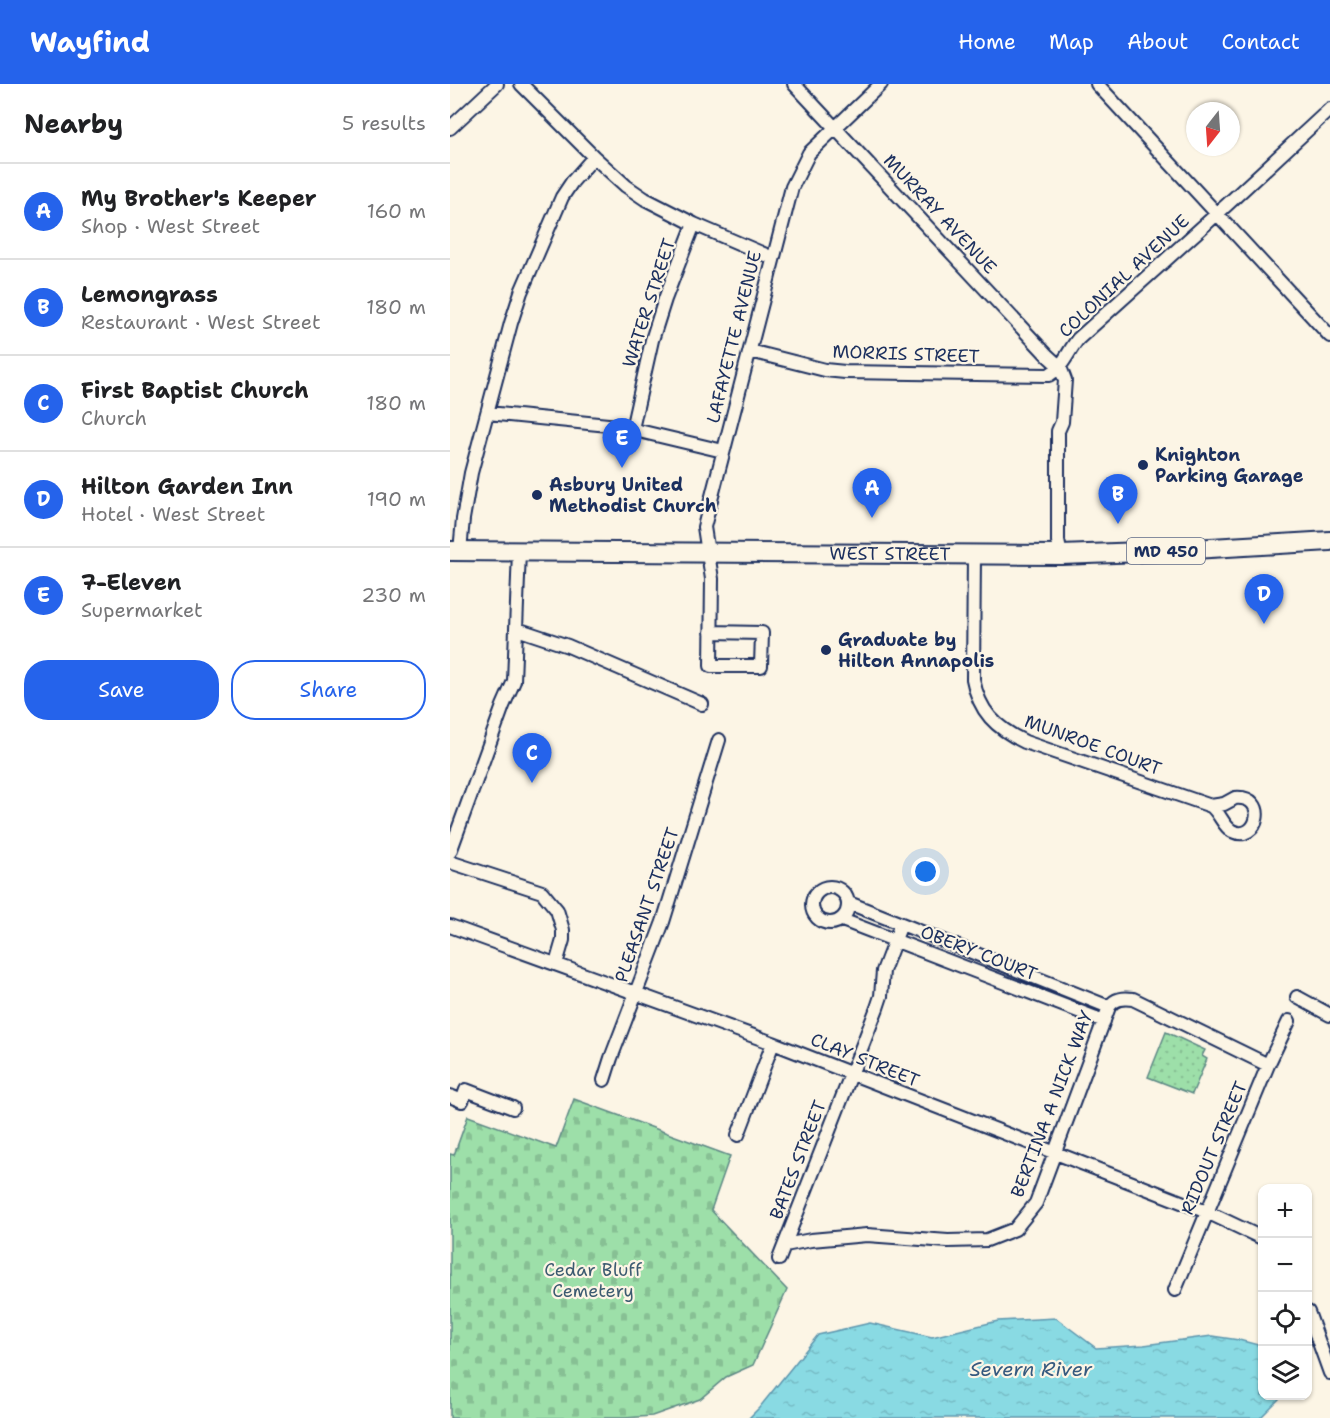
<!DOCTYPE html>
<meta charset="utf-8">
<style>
:root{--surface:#fff;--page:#f2f2f2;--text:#202124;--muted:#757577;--line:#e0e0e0;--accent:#2563eb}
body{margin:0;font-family:"Shantell Sans",sans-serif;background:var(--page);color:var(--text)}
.controls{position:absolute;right:18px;bottom:18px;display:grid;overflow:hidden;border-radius:12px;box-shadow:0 2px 4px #0004}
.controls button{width:54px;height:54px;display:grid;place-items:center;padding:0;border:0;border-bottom:2px solid var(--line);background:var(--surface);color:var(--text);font:30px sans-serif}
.compass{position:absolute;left:736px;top:18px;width:54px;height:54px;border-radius:50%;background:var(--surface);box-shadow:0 2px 4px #0004;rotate:197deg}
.you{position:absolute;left:476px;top:788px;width:21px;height:21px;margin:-15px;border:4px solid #fff;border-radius:50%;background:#1a73e8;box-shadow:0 0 0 9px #1a73e833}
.badge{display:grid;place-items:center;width:39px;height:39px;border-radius:50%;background:var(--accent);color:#fff;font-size:20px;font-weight:700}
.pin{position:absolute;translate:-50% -50px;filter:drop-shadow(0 2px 3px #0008)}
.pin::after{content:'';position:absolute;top:32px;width:21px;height:18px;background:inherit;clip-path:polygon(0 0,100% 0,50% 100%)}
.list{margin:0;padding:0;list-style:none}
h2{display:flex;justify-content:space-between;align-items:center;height:78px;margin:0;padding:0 24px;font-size:26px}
h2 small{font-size:20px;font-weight:400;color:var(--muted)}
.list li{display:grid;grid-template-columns:39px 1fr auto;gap:18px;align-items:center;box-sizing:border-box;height:96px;padding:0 24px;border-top:2px solid var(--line)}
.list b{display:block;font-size:22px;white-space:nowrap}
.list p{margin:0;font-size:20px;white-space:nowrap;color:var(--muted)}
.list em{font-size:20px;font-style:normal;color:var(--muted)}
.actions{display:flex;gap:12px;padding:18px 24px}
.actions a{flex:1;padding:14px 0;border:2px solid var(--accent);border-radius:24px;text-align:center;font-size:21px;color:var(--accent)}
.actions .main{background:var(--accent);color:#fff}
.icon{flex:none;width:33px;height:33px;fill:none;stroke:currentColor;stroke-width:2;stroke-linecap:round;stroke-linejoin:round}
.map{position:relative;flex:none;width:880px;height:1334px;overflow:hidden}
header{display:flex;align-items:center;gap:36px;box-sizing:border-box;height:84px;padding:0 30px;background:var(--accent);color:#fff}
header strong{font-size:28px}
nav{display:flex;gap:33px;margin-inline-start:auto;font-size:21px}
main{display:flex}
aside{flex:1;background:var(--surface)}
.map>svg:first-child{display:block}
</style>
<header>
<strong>Wayfind</strong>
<nav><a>Home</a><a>Map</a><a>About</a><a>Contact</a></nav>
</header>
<main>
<aside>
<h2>Nearby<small>5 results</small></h2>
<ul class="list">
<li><span class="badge">A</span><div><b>My Brother's Keeper</b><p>Shop · West Street</p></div><em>160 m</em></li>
<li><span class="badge">B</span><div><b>Lemongrass</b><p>Restaurant · West Street</p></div><em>180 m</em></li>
<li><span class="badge">C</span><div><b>First Baptist Church</b><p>Church</p></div><em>180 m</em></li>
<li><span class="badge">D</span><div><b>Hilton Garden Inn</b><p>Hotel · West Street</p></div><em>190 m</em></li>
<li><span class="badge">E</span><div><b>7-Eleven</b><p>Supermarket</p></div><em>230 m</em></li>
</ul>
<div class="actions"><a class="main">Save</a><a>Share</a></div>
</aside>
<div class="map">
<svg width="880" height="1334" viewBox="0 0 880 1334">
<defs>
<pattern id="cemetery-stones" width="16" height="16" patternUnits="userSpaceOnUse" patternTransform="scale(1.5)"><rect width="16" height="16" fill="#9ddfa9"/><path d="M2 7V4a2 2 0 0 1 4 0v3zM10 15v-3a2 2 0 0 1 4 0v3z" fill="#87c094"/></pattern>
<pattern id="park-dots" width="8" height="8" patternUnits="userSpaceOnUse" patternTransform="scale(1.5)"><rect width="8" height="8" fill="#9ddfa9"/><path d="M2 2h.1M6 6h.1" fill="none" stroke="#87c094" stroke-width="1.8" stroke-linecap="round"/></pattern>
<pattern id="water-ripples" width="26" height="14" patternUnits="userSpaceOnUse" patternTransform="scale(1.5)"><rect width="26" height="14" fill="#89dae3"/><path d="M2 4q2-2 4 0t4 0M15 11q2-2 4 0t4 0" fill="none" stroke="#76bbc5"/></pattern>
</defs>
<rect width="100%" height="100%" fill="#fcf5e5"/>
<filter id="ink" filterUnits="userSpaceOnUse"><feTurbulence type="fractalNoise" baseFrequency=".0167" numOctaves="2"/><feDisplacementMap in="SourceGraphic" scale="12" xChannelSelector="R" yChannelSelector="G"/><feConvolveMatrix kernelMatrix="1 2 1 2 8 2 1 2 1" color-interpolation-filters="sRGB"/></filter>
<g filter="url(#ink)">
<path fill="url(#cemetery-stones)" stroke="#5c8784" stroke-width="1.5" d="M124,1015l156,57 -19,54 76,80 -34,75 -27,12 -26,22 -48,17 -27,2h-175v-264l4,1 14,-39 88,32z"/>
<path fill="url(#park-dots)" stroke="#5c8784" stroke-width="1.5" d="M716,948l39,18 -3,6 5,3 -15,35 -44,-17z"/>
<path fill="url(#water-ripples)" stroke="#5d96ae" stroke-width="1.5" d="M606,1234l40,30 48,-3 68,-9 27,4 23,6v50h20l-22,22h-511l10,-10 59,-73 52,-12 62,14 66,-16z"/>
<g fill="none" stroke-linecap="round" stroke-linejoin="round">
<defs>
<path id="street" d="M71,0l73,73 32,29 19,13 49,25 79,34
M344,0l254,272 12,11 5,13 -3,42 -4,9v110l3,14
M647,0l233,252
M0,44l47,-44
M300,267l75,19 20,2 204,3c15,-9 18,-22 29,-36l140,-126 112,-104
M38,329l130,13 105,25
M182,345l20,-89 13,-41 29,-75
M10,467l3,-32 8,-46 40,-150 10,-31 41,-95 10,-15 22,-25
M524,471l-1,124c6,33 23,49 52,63l186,64
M67,545l51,17 134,58
M261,548l51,1 -1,33h-50l1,-87 -8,-52 88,-340 17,-34 72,-69
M785,714c35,-3 23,46 -3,33 -9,-5 -12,-18 -21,-25l13,-2z
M0,768l53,-146 11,-25 5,-130
M0,778l92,30 15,18 6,20v10l-7,24
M362 821a18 18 0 1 1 36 0a18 18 0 1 1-36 0Z
M399,819l260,104
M392,836l262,101
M0,842l323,117 434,169 55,26
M847,913l33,18
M154,996l7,-22 52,-136 56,-182
M0,1012l12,5 4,-11 47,18
M288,1051l35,-92
M335,1161l26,-5 56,-5 81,6 39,-1 28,-11 21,-26 73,-196c6,-9 14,-9 24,-8l135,66
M329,1175l98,-251 4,-12 2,-25 18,-47
M725,1206l93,-225 21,-44
M858,1228l22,61"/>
<g id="primary">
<path id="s1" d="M0,467l611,4 81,-3 188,-11"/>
</g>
</defs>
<use href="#street" stroke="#1b2f5e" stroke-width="16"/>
<use href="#primary" stroke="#1b2f5e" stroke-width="22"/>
<use href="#street" stroke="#fcf5e5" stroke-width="12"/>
<use href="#primary" stroke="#fcf5e5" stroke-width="18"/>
</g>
</g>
<g fill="#1b2f5e" stroke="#fcf5e5" stroke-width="2">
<circle cx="693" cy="381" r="6"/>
<circle cx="87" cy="411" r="6"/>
<circle cx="376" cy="566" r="6"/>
</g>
<g text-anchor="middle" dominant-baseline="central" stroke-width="4.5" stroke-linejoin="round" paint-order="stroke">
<rect fill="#fcf5e5" stroke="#5e6a86" stroke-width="1.5" x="677" y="454" width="78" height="26" rx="4.5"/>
<g font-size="16" font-weight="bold" fill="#1b2f5e">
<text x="716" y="467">MD 450</text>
</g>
<g font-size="18" fill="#1b2f5e" stroke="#fcf5e5">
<text transform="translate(490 130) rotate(47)">MURRAY AVENUE</text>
<text transform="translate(674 192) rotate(-43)">COLONIAL AVENUE</text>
<text transform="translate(199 219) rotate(-72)">WATER STREET</text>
<text transform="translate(284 253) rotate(-76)">LAFAYETTE AVENUE</text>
<text transform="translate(456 270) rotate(2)">MORRIS STREET</text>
<text stroke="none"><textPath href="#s1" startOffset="440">WEST STREET</textPath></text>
<text transform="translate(643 661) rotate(20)">MUNROE COURT</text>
<text transform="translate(197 821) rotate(-71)">PLEASANT STREET</text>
<text transform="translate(529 869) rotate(21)">OBERY COURT</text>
<text transform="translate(415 976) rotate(22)">CLAY STREET</text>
<text transform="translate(602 1020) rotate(-69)">BERTINA A NICK WAY</text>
<text transform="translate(764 1064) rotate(-67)">RIDOUT STREET</text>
<text transform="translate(348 1076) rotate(-69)">BATES STREET</text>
</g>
<g font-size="18" font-weight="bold" fill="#1b2f5e" stroke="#fcf5e5" text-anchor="start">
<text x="705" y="371">Knighton<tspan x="705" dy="21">Parking Garage</tspan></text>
<text x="99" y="401">Asbury United<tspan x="99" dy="21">Methodist Church</tspan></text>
<text x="388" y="556">Graduate by<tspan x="388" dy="21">Hilton Annapolis</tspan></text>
</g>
<g font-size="18" fill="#3c5b71" stroke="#fcf5e5">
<text x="143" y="1186">Cedar Bluff<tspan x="143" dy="21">Cemetery</tspan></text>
</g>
<g font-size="20" font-style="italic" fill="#365a7f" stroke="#fcf5e5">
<text x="581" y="1285">Severn River</text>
</g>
</g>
</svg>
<div class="controls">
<button>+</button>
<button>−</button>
<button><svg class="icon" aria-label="locate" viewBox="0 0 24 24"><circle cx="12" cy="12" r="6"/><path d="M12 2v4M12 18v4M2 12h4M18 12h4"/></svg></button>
<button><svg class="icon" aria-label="layers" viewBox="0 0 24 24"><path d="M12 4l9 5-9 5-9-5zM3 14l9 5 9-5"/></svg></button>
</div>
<svg class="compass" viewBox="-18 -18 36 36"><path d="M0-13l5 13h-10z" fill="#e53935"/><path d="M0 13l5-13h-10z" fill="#757577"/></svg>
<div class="you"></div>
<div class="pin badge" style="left:422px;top:434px">A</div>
<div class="pin badge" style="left:668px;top:440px">B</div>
<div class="pin badge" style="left:82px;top:699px">C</div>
<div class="pin badge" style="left:814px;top:540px">D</div>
<div class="pin badge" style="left:172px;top:384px">E</div>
</div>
</main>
